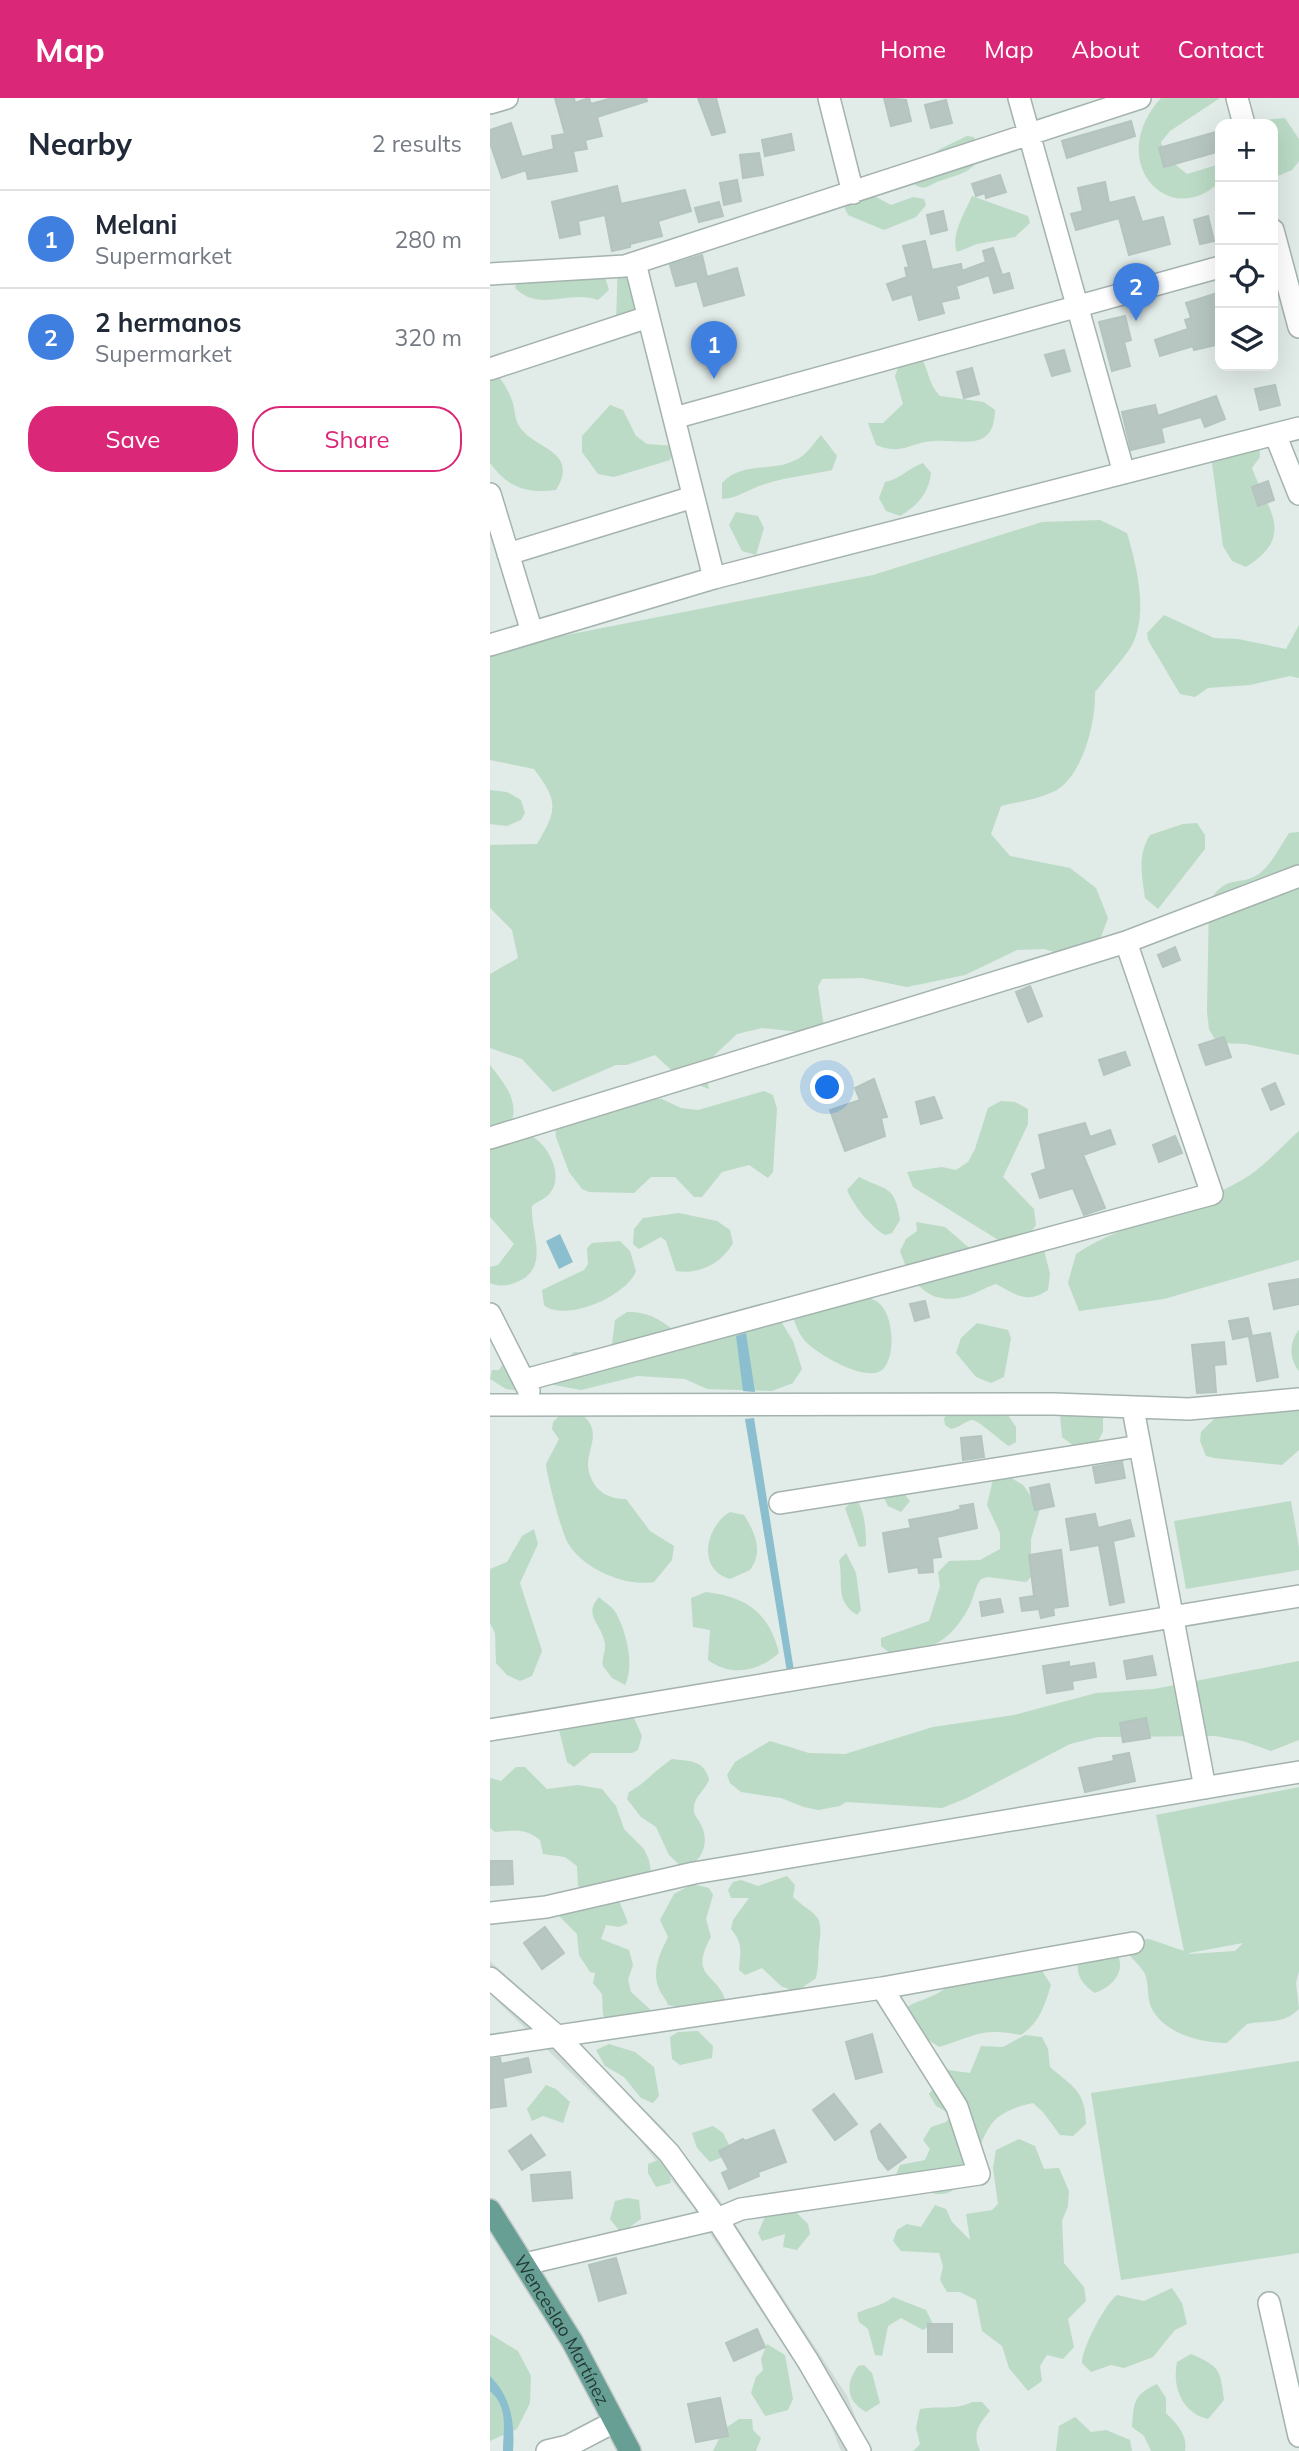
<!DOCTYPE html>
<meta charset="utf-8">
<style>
:root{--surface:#fff;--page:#f2f2f3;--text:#1f2937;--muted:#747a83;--line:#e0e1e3;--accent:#db2777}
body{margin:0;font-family:Mulish,sans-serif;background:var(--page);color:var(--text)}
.controls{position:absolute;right:21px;top:21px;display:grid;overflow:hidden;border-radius:14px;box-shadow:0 7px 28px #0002}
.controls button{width:63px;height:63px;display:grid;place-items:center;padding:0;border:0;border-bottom:2px solid var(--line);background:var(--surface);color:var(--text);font:35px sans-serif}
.you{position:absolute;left:338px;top:990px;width:24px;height:24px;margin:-18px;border:5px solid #fff;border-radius:50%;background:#1a73e8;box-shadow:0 0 0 10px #1a73e833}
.badge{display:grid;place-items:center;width:46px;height:46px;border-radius:50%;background:var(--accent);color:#fff;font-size:23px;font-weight:700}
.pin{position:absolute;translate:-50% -58px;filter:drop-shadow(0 2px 4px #0008)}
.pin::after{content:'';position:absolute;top:37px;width:24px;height:21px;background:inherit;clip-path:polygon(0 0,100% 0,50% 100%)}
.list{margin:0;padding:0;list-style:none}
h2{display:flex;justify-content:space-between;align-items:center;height:91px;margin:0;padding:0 28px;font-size:30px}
h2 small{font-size:23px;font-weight:400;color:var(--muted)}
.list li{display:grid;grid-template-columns:46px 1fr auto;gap:21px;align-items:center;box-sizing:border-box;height:98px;padding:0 28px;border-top:2px solid var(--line)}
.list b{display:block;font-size:26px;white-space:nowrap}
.list p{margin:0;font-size:23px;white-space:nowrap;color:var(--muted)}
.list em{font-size:23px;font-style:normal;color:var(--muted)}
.actions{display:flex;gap:14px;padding:21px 28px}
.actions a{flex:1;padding:16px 0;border:2px solid var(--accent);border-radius:28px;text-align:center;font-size:24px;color:var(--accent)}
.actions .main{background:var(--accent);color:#fff}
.icon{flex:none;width:38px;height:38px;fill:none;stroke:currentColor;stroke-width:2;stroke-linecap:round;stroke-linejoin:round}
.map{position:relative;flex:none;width:809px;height:2353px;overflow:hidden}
header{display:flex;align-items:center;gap:42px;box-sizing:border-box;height:98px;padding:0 35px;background:var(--accent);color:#fff}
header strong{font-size:33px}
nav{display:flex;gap:38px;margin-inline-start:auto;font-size:24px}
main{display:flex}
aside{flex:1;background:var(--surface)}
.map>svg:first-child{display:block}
</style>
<header>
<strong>Map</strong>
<nav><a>Home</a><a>Map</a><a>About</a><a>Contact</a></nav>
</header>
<main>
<aside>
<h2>Nearby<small>2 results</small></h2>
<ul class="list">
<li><span class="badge" style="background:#3f7fe0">1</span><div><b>Melani</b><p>Supermarket</p></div><em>280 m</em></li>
<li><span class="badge" style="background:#3f7fe0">2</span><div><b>2 hermanos</b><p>Supermarket</p></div><em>320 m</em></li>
</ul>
<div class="actions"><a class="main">Save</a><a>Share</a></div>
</aside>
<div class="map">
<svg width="809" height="2353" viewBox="0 0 809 2353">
<rect width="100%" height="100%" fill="#e1ebe7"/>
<path fill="#cfdbd6" d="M0,1863l54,48 120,120 51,64 132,203 22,55h-28l-18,-45 -131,-200 -54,-68 -148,-144z"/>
<path fill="#bbdbc6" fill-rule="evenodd" d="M671,0h59l-50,33 -9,11 5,15 21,17 33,-10v17c-49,51 -117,-19 -59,-83z
M795,20l14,21v22l-7,9 -19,8v-54h-22l1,-3z
M477,38l7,1c17,35 -18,37 -39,46 -9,4 -10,7 -20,2l-8,-13 33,-23z
M347,92l35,5 19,10 22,-8 11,2 2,6 -10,12 -32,13 -36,-15z
M482,98l56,20 2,7 -15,14 -38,7 -20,8c-7,-16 8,-40 15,-56z
M128,166l18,12 4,43h-24z
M30,177l85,2 4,13 -11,10c-31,-11 -57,13 -83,-12z
M432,260c7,15 7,27 18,38l44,6 11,8c-1,43 -32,29 -61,31 -25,1 -30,15 -58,4l-8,-22h15l20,-19 -8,-28 5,-13z
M7,276c5,7 11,15 14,24 4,8 3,18 7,26 13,26 63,25 38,66 -29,4 -49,-3 -66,-27v-87z
M120,307l13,5 13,26 11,8 28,2 -5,14 -56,17 -16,-3 -16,-22v-16z
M331,337l16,21 -5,14c-22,5 -45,7 -67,14 -16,5 -26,14 -43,15v-16c20,-22 50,-10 76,-24 9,-5 16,-16 23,-24z
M769,345l1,14 -8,11c15,42 45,67 -6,99l-14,-6 -9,-15 -12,-91z
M433,365l8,10c-2,20 -14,33 -31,43l-14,-5 -7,-13 6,-16c16,-3 23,-14 38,-19z
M246,414l22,4 6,12 -8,27 -14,-4 -13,-26z
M610,422l27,13c10,34 23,85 2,117 -10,14 -23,28 -34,42 1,29 -12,84 -40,99 -16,8 -37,11 -54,15l-10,28 19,22 60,12 26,20 12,30 -10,27 -27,12 -27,-8 -27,1 -52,25 -58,12 -45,-9 -40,1 -4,8 6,40 -23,5 -39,-4 -25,6 -33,31 5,24 -28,-10 -26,-24 -28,10h-11l-63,27 -31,-33 -32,-11v-74l28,-16 -6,-28 -22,-22v-63l47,-1c21,-35 21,-43 -3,-75l-44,-9v-110l383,-75 169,-53z
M674,517l50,23 24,1 48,10 13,-24v53l-9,-2 -40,9 -42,3 -13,9 -15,-3 -32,-54 -1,-7z
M0,692l17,2 14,8 4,13 -4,7 -14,6 -17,-2z
M707,725l8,12v14l-47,60 -13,-11c-3,-23 -8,-42 5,-63l33,-11z
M809,734v223l-53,-11 -29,-1 -8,-14 -2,-17 2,-110c18,-30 31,-14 51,-29 11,-8 21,-28 29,-40z
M0,967c14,18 31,37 20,61l-20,3z
M274,993l9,4 4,14 -4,63 -5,6 -19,-13 -27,7 -20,25h-8l-19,-20h-24l-17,16 -45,-1 -7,-3 -13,-17 -13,-35 -1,-14 72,-27 35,3 19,9 17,2z
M511,1003l14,1 13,7v15l-25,53 31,32 2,16 -8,11 -28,5 -87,-54 -6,-15 35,-5 14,3 12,-8 7,-13 13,-41z
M809,1033v129l-135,39 -85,12 -11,-28 8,-29c50,-33 113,-43 166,-74 21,-12 39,-33 57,-49z
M39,1037c18,7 36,40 21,58 -4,6 -13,8 -18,13 -2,26 19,62 -15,76 -10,4 -17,5 -27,1v-16l8,-2 16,-21 -24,-27v-77z
M369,1079c28,14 36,8 41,43l-8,13 -7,2c-15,-9 -31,-29 -38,-45z
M189,1115l38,8 13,9 3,13c-11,20 -34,32 -57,28l-10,-30 -5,-4 -22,12 -6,-5 1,-15 9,-11z
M426,1124l29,5 22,19 15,6 61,-6 7,28 -2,16c-20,14 -32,5 -52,-6 -13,4 -23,12 -37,14 -34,6 -50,-20 -59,-47l6,-12 11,-8z
M130,1143l10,10 6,20c-9,25 -71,52 -92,34l-2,-15 42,-20 4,-6 -1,-16 5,-5z
M344,1196c12,2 32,1 42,7 18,10 21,56 6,69 -16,13 -65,-16 -77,-29 -6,-7 -9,-15 -12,-24z
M137,1214c23,0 34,8 50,21l99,-20 17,28 9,28 -9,14 -21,8 -65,-2 -22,-10 -47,-3 -57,14 -38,-7 31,-31h37l4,-32z
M487,1225l31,7 3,8 -7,39 -13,6 -15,-6 -20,-24 5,-15z
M809,1232v41c-10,-12 -10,-29 0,-41z
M15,1250l19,11 10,11 -13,21 -15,-2 -16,-10 2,-9h7l4,-6z
M809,1302v50l-17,15 -68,-7 -8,-2 -6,-15 1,-9 17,-17z
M87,1313c31,20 6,39 12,61 5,19 19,27 37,27l24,32 24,15 -2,14 -18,22c-29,5 -71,-13 -86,-39 -6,-9 -21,-66 -22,-79l13,-25 -7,-10 1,-7 10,-10z
M459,1315l59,2 8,12v15l-7,4c-9,-5 -30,-26 -37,-26 -7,1 -13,8 -21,9l-6,-4 -1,-7z
M570,1316l43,2v15l-6,13 -23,2 -12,-9z
M511,1374l22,13 17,24 -9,30v38l-5,5 -38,-5 -7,2c-7,9 -7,20 -13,30 -18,33 -40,43 -76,46l-11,-9v-8l48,-17 11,-35 -2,-14 11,-11 31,-1 20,-11v-16l-13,-28 7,-30z
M406,1386l14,17 -9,11 -13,-6 -7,-14z
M366,1400c9,14 10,32 10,48l-7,1 -14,-39z
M801,1403l8,47v22l-113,19 -12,-68z
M240,1414l14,3c11,18 20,36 6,55l-20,9c-34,-10 -24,-53 0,-67z
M44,1431l4,15 -18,39 22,68 -10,25 -12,5 -13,-6 -11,-12 -1,-30 -5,-10v-54l17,-7 15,-26z
M356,1455l10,20 5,37 -4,5c-23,-14 -13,-33 -18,-55z
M216,1494c40,5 63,20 73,61 -21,19 -48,24 -71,7l2,-30 -17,-3 -2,-29z
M109,1499c5,5 13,9 17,16 10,18 19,52 9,72l-13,-7 -9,-12c-2,-8 3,-14 2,-22 -2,-19 -23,-28 -6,-47z
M809,1563v79l-28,11 -28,-10 -28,-5 -117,1 -28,7 -103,54 -25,10 -96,-6 -6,4 -22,4 -14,-3 -23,-9 -40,-6 -11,-9 -3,-8 8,-13 35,-21 39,12 36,1 88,-27 81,-12 82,-22 58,-4z
M143,1618l9,20 -4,14 -6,3h-41l-17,14 -7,-5 -9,-36z
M182,1661c17,2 32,1 37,20 -3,11 -15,17 -15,29 -1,7 3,9 6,15 11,19 2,39 -16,46l-15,-14 -13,-28 -15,-10 -14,-18 2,-7c17,-9 27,-23 43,-33z
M26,1669h9l22,22 31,-4 24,4 14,17 8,23 20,20 5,11 3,18 -10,19h-14l-14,-15 -9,-1 -19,12 -8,-7 -1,-20 -12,-9 -22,-3 -3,-14c-16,-13 -26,-9 -45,-8l-5,-4v-50l11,3z
M809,1689v184l-3,12 3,26c-16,16 -32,11 -52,15l-20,19c-27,0 -64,-10 -76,-36 -4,-10 -2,-23 -6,-33 -4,-7 -12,-15 -18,-21l8,-12 14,-2 35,12 -28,-136zM753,1845l-8,8 -46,3v-1z
M297,1778l8,9 -2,12c23,21 31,15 26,48 -1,10 0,21 -3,33l-20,14 -15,-6 -19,-18 -17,7 -6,-5c1,-17 5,-26 -8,-41l2,-9 16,-22h-18l-3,-8 5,-8 8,-2 17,6z
M202,1786l17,4 4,7 -7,24 5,18c-24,43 9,34 16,69 -19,1 -40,4 -59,-1 -1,-3 -3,-6 -5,-9 -14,-20 -4,-41 5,-59l-8,-17 14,-26z
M119,1796l11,9 8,20 -9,4 -13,-2 -5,14 28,11 4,15 -5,15 3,12 21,19 5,11 -5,9c-21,6 -36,3 -49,-16l-1,-21 -9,-11 2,-10 -5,-1 -11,-17 -2,-21 -18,-18 11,-13z
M602,1841c37,7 37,42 3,54 -20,-13 -19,-24 -15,-46z
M532,1858l14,5 15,24c-7,22 -11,37 -30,50 -41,-8 -45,1 -82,12l-12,-8 -21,-31c11,-8 23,-9 34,-16 40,-25 29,-34 82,-36z
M208,1933l15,15 -1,12 -32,7 -8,-6 -2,-22 8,-5z
M535,1937l17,2 6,12 2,18c24,21 35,23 36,57l-13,12 -13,-1 -17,-23 -10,-9c-13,3 -25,6 -36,15 -21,18 -25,75 -56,76 -13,1 -33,-12 -46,-17l5,-12 25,-5 5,-11 -7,-9 8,-13 15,-5 6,-7 -16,-9 -7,-12 19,-24 22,3 11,-27 22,1z
M119,1946l26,8 19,15 5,29 -6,7 -12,-5 -17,-21 -19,-11 -9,-16z
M809,1963v192l-178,27 -30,-187z
M56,1987l10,4 14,13 -7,21 -20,-7 -11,5 -5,-12z
M223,2028l10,7 7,14 -7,10 -13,5 -13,-14 -5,-15z
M529,2041l16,7 9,23 15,-1 10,23 -1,15 -6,15 2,42 20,24 2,14 -18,18 6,28 -11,12 -16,-4 -7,11 2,15 -14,10 -19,-23 -7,-22 -20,-15 -6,-31 -16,-8h-13l-7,-12 3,-14 -4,-13 -38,-2 -8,-10 4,-11 10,-6 14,3 14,-22 11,4 6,13 18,18 -4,-26 26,-4 6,-6 -5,-36 3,-18z
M168,2062l11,10 2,13 -15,4 -8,-14v-9z
M138,2100l11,2 2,19 -20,14 -11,-14 5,-18z
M306,2114l12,12 2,10 -13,16 -14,-3 2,-13 -23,7 -4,-8 7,-16z
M682,2190l10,15 5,21 -12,6 -22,27 -29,11 -13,-3 -20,7 -9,-9c0,-15 23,-59 35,-68l27,6z
M403,2199l33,13 7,14 -10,6 -22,-12 -13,8 -6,30 -7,-1 -7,-26 -9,-7 -2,-9c12,-6 26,-7 36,-16z
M0,2236l28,17 13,25 -1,27 -13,26 -27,12z
M277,2246l18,11 8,44 -5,11 -23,6 -14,-23 5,-16 7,-7 -2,-11z
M701,2256c30,13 29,16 33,46l-16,19c-27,-6 -36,-34 -31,-57z
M374,2267l8,8 8,30 -14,9c-20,-11 -21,-28 -8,-46z
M667,2286l9,14v15c11,11 22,22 19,38h-34l-7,-15 -12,-9c2,-25 1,-32 25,-43z
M482,2304h10l8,9c-12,14 -18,22 -10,40h-67l7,-7 -4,-16 4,-19c19,-4 35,2 52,-7z
M585,2319l16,15 15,-2 24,10 2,11h-76l3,-25z
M249,2321h13l1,11 8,8 -5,13h-43l11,-22z"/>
<path fill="#8bbece" d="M70,1136l13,28 -14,7 -13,-28z
M256,1235l9,59 -12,-1 -7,-55z
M264,1320l40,253 -7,1 -42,-253z
M0,2278c21,21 25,46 23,75h-10c0,-23 6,-43 -13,-60z"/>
<path fill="#b7c6c1" stroke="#b4c4bf" stroke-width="2" d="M65,0h19l1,5 14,-5 2,6 21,-6h34l1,3 -50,16 5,19 -17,4 2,9 -14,2 4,20 -49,8 -2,-9 -24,8 -12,-35v-13l21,-7 11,34 32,-8 -2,-13 13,-2z
M208,0h18l9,34 -13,3z
M394,0l22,2 5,21 -20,5z
M456,2l6,23 -21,5 -6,-23z
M641,23l4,15 -68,22 -5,-17z
M726,34l4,19 -56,16 -5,-19z
M301,36l3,16 -29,6 -3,-16z
M269,55l4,22 -20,3 -3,-23z
M510,77l6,17 -20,6 -1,-5 -9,3 -4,-12z
M247,82l4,21 -17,4 -4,-22z
M615,84l4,21 25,-6 8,25 21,-5 7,27 -41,11 -10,-37 -43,12 -5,-16 12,-3 -5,-23z
M127,88l4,18 64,-14 6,21 -33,10 4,15 -32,8v3l-18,4 -7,-36 -27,6 2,13 -20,4 -8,-36z
M229,104l4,14 -24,6 -4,-14z
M453,113l4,19 -16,4 -4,-19z
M718,118l6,25 -14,3 -6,-24z
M435,143l7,29 29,-6 1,7 24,-9 -3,-11 10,-3 9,27 7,-2 4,15 -19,5 -5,-18 -33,11 3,12 -18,4 3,11 -25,7 -7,-26 -19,6 -6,-16 20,-7 -2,-9 4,-1 -6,-21z
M212,157l5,22 30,-9 7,27 -40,11 -7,-25 -21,5 -6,-21z
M730,194v52l-26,6 -1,-4 -33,10 -5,-16 33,-11 -3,-9 6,-2 -5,-15z
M635,218l6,24 -7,2 6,24 -18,5 -13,-49z
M574,252l6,21 -18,5 -7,-21z
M482,270l7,26 -15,4 -7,-26z
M785,287l5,20 -20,5 -5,-21z
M726,298l9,23 -20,8 -4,-10 -40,11 3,14 -33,8 -9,-38 33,-7 3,11z
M778,383l6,19 -16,6 -6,-19z
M685,849l5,13 -17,7 -5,-12z
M540,888l12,30 -14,6 -12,-30z
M734,939l7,20 -25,8 -7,-20z
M635,954l5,13 -26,10 -5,-15z
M384,981l13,38 -6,1 4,18 -40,15 -15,-41 30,-10 -5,-12z
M785,985l9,21 -13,6 -9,-21z
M444,999l8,21 -21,6 -5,-22z
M595,1025l5,14 20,-7 5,14 -32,11 22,53 -21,7 -11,-27 -33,10 -8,-24 14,-5 -7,-34z
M685,1038l7,17 -23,9 -6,-17z
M809,1181v25l-25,5 -5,-25z
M435,1203l4,16 -14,4 -5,-17z
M758,1220l4,18 18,-3 8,44 -21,4 -8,-45 -16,3 -4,-18z
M734,1244l2,22 -12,1 2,27 -19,1 -5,-48z
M491,1338l3,21 -21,3 -2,-22z
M632,1364l3,16 -29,5 -3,-16z
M559,1386l5,22 -19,4 -5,-22z
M483,1406l4,24 -40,9 4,20 -9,1 1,14 -14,1 -1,-6 -29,5 -6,-39 28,-5 -2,-8 43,-8 9,-3 -1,-3z
M605,1416l3,14 32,-8 4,16 -21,5 11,61 -14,3 -11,-60 -28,5 -5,-31z
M571,1452l7,56 -15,2 1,7 -13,3 -2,-9 -17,2 -2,-13 14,-2 -5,-41z
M510,1501l3,13 -21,4 -2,-14z
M662,1558l4,19 -29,4 -3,-18z
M579,1564v5l25,-4 2,14 -24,4 1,8 -26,4 -4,-27z
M656,1620l4,20 -27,4 -3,-19z
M639,1655l6,28 -50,11 -6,-24 35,-7 -1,-5z
M0,1763h22l1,23 -23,1z
M55,1829l19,26 -22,16 -18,-26z
M382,1936l10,38 -26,7 -10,-37z
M10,1960l1,6 27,-6 3,14 -28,6 3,28 -16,2v-49z
M344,1996l23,30 -22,16 -22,-30z
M390,2026l26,33 -18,13 -9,-11 -8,-28z
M284,2032l12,32 -28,10 1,4 -30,13 -7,-16 7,-3 -10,-19 24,-12 2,2z
M41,2037l14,20 -23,15 -13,-19z
M80,2074l2,26 -39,3 -2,-26z
M126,2160l10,35 -27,8 -10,-36z
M438,2226h24v28h-24z
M267,2231l8,18 -31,14 -8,-18z
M230,2300l8,38 -32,6 -8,-38z"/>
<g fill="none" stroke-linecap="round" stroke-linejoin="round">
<defs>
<path id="minor" d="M339,0l24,95
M529,0l105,375
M747,0l7,26
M0,5l17,-5
M783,132l26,97
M145,165l79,315
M0,176l135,-8 515,-168
M0,271l158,-52
M184,320l546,-151
M785,336l24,60
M0,396l42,138
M18,456l185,-57
M0,547l224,-67 585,-150
M0,1040l636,-196 173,-66
M0,1216l39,77
M35,1282l687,-186 -86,-252
M0,1307l564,-1 135,5 110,-10
M643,1311l72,379
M290,1405l360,-57
M0,1632l809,-134
M0,1815l56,-6 148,-34 605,-101
M0,1880l67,58 112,117 48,66 91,142 52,90
M0,1948l392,-58 251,-45
M35,2166l192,-45 24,-10 238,-35 -22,-67 -75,-119
M779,2205l30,133
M57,2353l21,-5 46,-24"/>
<g id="major">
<path id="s1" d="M0,2112l82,131 58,110"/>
</g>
</defs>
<use href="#minor" stroke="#a4b3ae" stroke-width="24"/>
<use href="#major" stroke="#c1c8c7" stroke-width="24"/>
<use href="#minor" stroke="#fff" stroke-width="21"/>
<use href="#major" stroke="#689f95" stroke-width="21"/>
</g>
<g text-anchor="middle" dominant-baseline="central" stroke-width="5" stroke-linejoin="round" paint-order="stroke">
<g font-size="18" fill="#223b36" stroke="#f2f8f5">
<text stroke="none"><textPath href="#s1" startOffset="140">Wenceslao Martínez</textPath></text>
</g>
</g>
</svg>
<div class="controls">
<button>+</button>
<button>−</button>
<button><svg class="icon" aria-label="locate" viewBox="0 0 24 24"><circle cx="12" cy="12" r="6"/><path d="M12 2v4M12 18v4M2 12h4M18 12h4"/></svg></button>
<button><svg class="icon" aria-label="layers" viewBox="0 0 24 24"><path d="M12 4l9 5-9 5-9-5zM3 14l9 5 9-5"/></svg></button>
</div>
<div class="you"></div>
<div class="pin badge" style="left:224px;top:281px;background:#3f7fe0">1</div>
<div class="pin badge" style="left:646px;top:223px;background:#3f7fe0">2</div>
</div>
</main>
